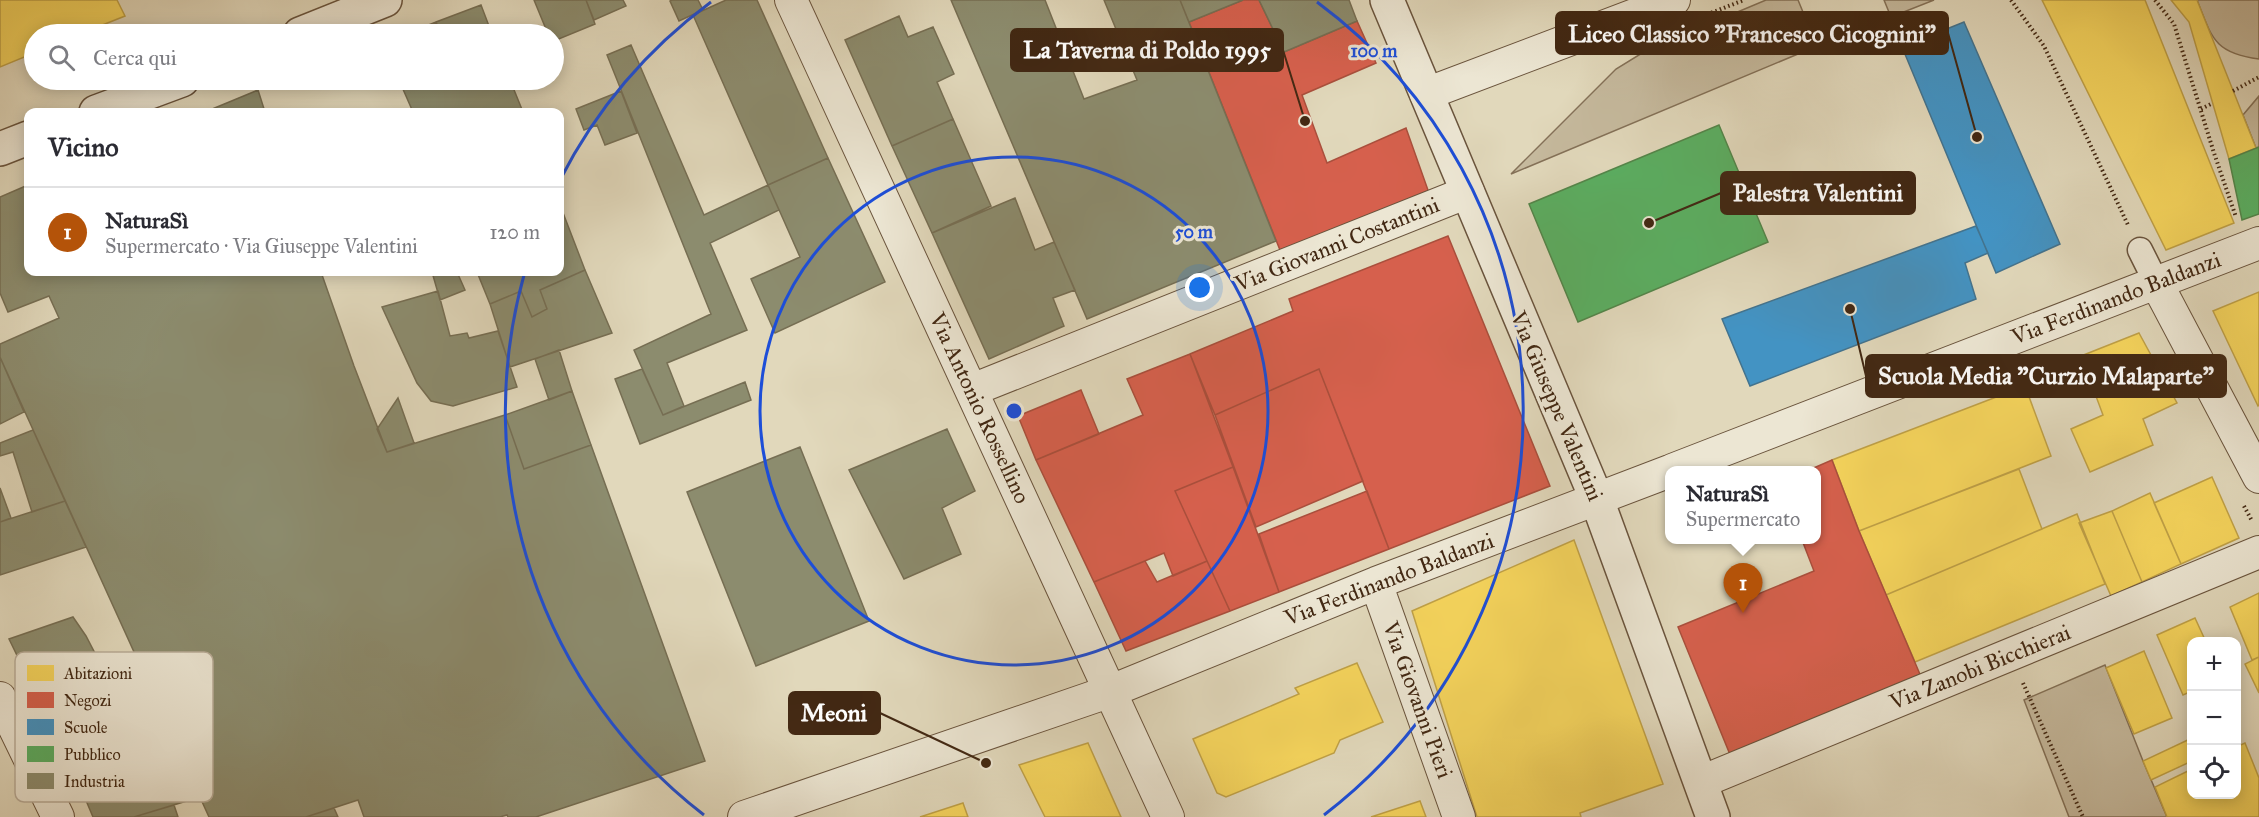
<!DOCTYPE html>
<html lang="it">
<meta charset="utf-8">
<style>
:root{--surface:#fff;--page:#f2f2f3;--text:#2b2b33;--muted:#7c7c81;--line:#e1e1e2;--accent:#b45309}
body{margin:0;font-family:"IM FELL Great Primer",serif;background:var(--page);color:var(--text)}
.controls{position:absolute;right:18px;bottom:18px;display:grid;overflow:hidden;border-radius:12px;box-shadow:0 3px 15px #0003}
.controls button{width:54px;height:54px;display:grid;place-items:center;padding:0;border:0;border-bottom:2px solid var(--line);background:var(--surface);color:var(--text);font:30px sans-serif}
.you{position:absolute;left:1200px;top:288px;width:21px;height:21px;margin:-15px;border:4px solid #fff;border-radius:50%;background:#1a73e8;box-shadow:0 0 0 9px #1a73e833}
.badge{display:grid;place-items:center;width:39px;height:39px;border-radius:50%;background:var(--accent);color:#fff;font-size:20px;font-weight:700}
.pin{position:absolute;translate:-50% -50px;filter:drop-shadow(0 2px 3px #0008)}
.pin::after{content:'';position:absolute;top:32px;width:21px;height:18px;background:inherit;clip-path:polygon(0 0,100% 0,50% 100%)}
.popup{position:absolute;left:1665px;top:466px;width:156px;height:78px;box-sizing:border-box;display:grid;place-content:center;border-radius:12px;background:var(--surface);filter:drop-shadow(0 2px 4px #0005);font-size:20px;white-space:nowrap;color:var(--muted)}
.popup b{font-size:22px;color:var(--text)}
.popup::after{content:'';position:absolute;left:50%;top:100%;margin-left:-12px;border:12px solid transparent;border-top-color:var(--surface)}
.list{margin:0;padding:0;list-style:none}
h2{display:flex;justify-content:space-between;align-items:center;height:78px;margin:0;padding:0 24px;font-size:26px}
h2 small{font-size:20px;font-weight:400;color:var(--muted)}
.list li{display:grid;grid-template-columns:39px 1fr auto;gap:18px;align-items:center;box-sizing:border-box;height:90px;padding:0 24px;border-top:2px solid var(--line)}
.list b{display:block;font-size:22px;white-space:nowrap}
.list p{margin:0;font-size:20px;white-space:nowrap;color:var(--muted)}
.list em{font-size:20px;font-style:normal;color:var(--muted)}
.icon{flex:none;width:33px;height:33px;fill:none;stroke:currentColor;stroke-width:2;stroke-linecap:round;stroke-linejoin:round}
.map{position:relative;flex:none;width:2259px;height:817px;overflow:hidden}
.search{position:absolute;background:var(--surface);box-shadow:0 3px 15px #0003;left:24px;top:24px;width:540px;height:66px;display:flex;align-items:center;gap:15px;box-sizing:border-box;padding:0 21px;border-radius:33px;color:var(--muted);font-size:22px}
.panel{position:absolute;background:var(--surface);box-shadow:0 3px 15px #0003;left:24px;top:108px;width:540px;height:168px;border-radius:12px}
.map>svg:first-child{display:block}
</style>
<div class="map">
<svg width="2259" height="817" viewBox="0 0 2259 817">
<rect width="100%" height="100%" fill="#e1d8bb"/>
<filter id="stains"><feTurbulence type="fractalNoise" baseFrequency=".00333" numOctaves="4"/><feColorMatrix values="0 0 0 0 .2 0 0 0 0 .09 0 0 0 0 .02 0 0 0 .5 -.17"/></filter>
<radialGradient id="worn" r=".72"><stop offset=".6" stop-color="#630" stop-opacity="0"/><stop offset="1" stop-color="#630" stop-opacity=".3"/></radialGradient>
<path fill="#c6ba9e" stroke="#847158" stroke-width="1.5" d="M1766,0h32l19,46 -306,128 105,-105 31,-19z
M1884,0h50l-43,17z
M2197,0h62v59c-45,-6 -47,-21 -62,-59z
M2259,96v51l-3,1 -13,-33z
M2105,665l38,96 24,56h-98l-45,-117z"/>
<path fill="#f6d55c" stroke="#c0a146" stroke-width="1.5" d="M0,0h117l8,16 -45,18h-46v19l-34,14z
M2042,0h103l89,223 -68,27z
M2171,0h26l59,148 -27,11 -40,-137z
M2259,292v113l-1,1 -45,-95z
M2139,333l38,70 -34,16 10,26 -63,27 -19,-43 32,-14 -22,-59z
M2025,386l26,70 -192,75 -27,-71z
M2019,469l23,60 -156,66 -27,-64z
M2212,477l27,61 -58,26 -27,-61z
M2150,493l31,71 -39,18 -30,-71z
M2112,511l30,71 -31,14 -32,-73z
M2077,514l28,70 -190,78 -29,-67z
M1574,540l89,244 -83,29 1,4h-104l-65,-206z
M2259,593v64l-7,3 -22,-53z
M2195,618l11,24h-14v49l-9,4 -26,-60z
M2144,651l28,67 -38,16 -28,-66z
M2259,657v36l-14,-29z
M1357,663l26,59 -43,18 -6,13 -108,44 -9,-4 -24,-54 106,-45 -4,-6z
M2192,738v23l-41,19 -8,-19z
M1088,743l33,74h-76l-26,-52z
M2245,743l14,35v39h-92l-12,-30 37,-18v25h44v-47z
M1420,801l6,16h-55z
M963,803l5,14h-48z"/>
<path fill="#d6604d" stroke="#aa4f3c" stroke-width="1.5" d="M1243,0h16l25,52 73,-31 19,42 -74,32 25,68 79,-35 23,65 -149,57 -91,-228z
M1448,236l102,250 -161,63 -70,-180 -104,46 -25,-61 103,-43 -4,-12z
M1190,354l43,113 -58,24 32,70 -34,15 -9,-23 -70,29 -58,-122 107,-45 -16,-36z
M1319,369l44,112 -107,46 -41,-112z
M1081,390l18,44 -63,26 -18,-44z
M1832,460l27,71 63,148 -191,78 -53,-130 136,-56 -12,-31h14v-70h-7z
M1233,467l46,125 -49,19 -55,-120z
M1367,491l22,58 -110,43 -20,-58z
M1145,561l12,21 50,-21 23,50 -104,40 -32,-69z"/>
<path fill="#4393c3" stroke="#43738e" stroke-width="1.5" d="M1964,22l96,222 -64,29 -94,-226z
M1976,226l12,27 -23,10 11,36 -226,87 -28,-67z"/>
<path fill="#5aae61" stroke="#53864a" stroke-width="1.5" d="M1719,125l49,117 -190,80 -49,-118z
M2259,147v67l-17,6 -13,-61z"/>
<path fill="#8c8c6e" stroke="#766e53" stroke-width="1.5" d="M534,0h52l9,24 -41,17v-7h-6z
M586,0h37l3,6 -32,14z
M672,0h26l5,10 -24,11 -9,-20z
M726,0h31l71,158 -60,27 -75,-170z
M951,0h94l39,99 53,-19 -33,-80h76l96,241 -189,78z
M1180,0h63l-54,22z
M1259,0h90l8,21 -73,31z
M481,5l11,29h-51l-5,-12z
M899,16l9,21 25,-10 21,47 -17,8 16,37 -61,27 -47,-106z
M436,22l5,12h-35z
M631,45l73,170 64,-30 11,25 -69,33 37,87 -80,33 17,43 -21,9 -29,-65 77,-36 -104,-259z
M399,80h59l2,4 12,-4h38l13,32h-110z
M258,90l7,22h-60z
M621,91l16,42 -32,12 -8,-20 -13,5 -8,-21z
M953,119l38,87 -59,27 -40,-87z
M828,158l57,124 -110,51 -24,-54 49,-22 -32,-72z
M28,185v87h293l33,94 33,86 118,-37 19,54 67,-24 114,316 -169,56h-28l-1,-2 -7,2h-136l-6,-17 -52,17h-97l-209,-460v-13l59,-26 -10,-22 -41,16 -8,-19v-96z
M1015,198l20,52 19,-8 21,48 -22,8 11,28 -75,33 -57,-126z
M560,205l25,65 -45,20 7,19 -15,8 -11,-26 -31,13 -13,-32h83z
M585,270l27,63 -102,34 -20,-63 31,-13 11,26 15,-8 -7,-19z
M432,272h25l8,18 -25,10z
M438,291l12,45 17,-3 2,5 29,-7 19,56 -64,19 -22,-5 -14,-18 -35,-76z
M559,350l13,41 -23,9 -14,-41z
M0,357l24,55 -24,12z
M642,369l21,46 82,-33 6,18 -111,44 -25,-65z
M572,391l19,54 -67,24 -19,-54z
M398,398l16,45 -27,9 -10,-23z
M947,429l28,62 -33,17 19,46 -57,25 -55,-109z
M33,430l32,71 -33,11 -19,-60 -13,4v-13z
M800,447l69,174 -113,45 -69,-174z
M0,488l11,30 -11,4z
M65,501l21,46 -86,28v-53z
M73,617l13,19 12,23 -68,23 -21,-43z
M98,659l11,32 16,-5 15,44 -76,25 -13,-40 -9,3 -12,-36z
M140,752l13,35 37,-12 10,22 -66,20h-41l-19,-45z
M174,805l4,12h-44z
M334,808l4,9h-32z"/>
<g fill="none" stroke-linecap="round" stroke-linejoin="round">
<defs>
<path id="pedestrian" d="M2140,250l17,34"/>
<path id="minor" d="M791,0l377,817
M1426,94l248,-94
M2157,284l102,193
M972,390l496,-198
M1672,470l587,-227
M1376,583l83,234
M0,698l58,119
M1701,782l558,-230
M744,817l367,-126 265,-108 294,-112"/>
<path id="tertiary" d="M1387,0l210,500 116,317
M300,34l85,-34
M96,112l86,-32
M0,149l28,-11"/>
</defs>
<use href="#pedestrian" stroke="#6a543d" stroke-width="27"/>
<use href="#minor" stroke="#6a543d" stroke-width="34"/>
<use href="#tertiary" stroke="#6a543d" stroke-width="36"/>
<path stroke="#422813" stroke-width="4" stroke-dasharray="1.5 3" stroke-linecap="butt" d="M2011,0l33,46 84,179
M2155,0l19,24 40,129 22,64
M1703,16l41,-16
M2233,91l26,-14
M2201,109l12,-6
M2244,506l8,15
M2023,683l60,134"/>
<use href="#pedestrian" stroke="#ece6d3" stroke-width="24"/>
<use href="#minor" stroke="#ece6d3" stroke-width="32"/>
<use href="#tertiary" stroke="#ece6d3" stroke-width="33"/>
</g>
<g fill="none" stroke="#1d4ed8" stroke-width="3">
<circle cx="1014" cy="411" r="254"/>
<path d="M704 815A509 509 0 0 1 524 275M560 180A509 509 0 0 1 711 2M1317 2A509 509 0 0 1 1324 815"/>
</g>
<g text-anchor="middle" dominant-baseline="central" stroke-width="6" stroke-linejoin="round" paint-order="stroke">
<g font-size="22" fill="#422813" stroke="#ece6d3">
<text transform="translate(1337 244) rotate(-22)">Via Giovanni Costantini</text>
<text transform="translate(2116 298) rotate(-21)">Via Ferdinando Baldanzi</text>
<text transform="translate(1557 406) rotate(67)">Via Giuseppe Valentini</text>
<text transform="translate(980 408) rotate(65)">Via Antonio Rossellino</text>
<text transform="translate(1389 579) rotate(-21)">Via Ferdinando Baldanzi</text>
<text transform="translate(1980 667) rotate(-22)">Via Zanobi Bicchierai</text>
<text transform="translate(1418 700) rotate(70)">Via Giovanni Pieri</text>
</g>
</g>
<rect x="15" y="652" width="198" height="150" rx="9" fill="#ece6d3" stroke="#b9ad99" stroke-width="1.5"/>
<rect x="27" y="665" width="27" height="16" fill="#f6d55c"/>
<rect x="27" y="692" width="27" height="16" fill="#d6604d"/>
<rect x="27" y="719" width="27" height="16" fill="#4393c3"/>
<rect x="27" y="746" width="27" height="16" fill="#5aae61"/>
<rect x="27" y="773" width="27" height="16" fill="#8c8c6e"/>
<g font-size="16" fill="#422813">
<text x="64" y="679">Abitazioni</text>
<text x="64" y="706">Negozi</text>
<text x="64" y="733">Scuole</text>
<text x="64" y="760">Pubblico</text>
<text x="64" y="787">Industria</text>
</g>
<circle cx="1014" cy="411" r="9" fill="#1d4ed8" stroke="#ece6d3" stroke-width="3"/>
<g font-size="18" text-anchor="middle" font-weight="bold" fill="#1d4ed8" stroke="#ece6d3" stroke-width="6" stroke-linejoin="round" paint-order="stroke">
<text x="1374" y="57">100 m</text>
<text x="1194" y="238">50 m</text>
</g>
<path fill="none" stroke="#422813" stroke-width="2" d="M1977 137L1948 33M1305 121L1283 50M1649 223L1721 193M1850 309L1866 376M986 763L880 713"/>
<g fill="#422813" stroke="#ece6d3" stroke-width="2">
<circle cx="1977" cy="137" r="6"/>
<circle cx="1305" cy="121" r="6"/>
<circle cx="1649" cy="223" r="6"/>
<circle cx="1850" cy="309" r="6"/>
<circle cx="986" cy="763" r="6"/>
</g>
<g fill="#422813" stroke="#422813" stroke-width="2">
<rect x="1556" y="12" width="392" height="42" rx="6"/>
<rect x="1011" y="29" width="272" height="42" rx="6"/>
<rect x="1721" y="172" width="194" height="42" rx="6"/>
<rect x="1866" y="355" width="360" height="42" rx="6"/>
<rect x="789" y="692" width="91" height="42" rx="6"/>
</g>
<g font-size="24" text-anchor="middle" font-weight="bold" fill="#fff">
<text x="1752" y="42">Liceo Classico "Francesco Cicognini"</text>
<text x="1147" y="58">La Taverna di Poldo 1995</text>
<text x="1818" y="201">Palestra Valentini</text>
<text x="2046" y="384">Scuola Media "Curzio Malaparte"</text>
<text x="834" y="721">Meoni</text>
</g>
<rect width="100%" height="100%" filter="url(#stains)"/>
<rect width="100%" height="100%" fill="url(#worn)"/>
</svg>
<div class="controls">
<button>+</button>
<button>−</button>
<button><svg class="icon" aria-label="locate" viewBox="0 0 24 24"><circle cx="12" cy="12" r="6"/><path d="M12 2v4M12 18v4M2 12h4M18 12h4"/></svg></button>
</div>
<div class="you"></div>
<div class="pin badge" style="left:1743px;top:613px">1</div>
<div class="popup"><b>NaturaSì</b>Supermercato</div>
<div class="search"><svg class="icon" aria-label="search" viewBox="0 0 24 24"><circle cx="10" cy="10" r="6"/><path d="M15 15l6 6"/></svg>Cerca qui</div>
<section class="panel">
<h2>Vicino<small></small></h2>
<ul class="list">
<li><span class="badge">1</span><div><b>NaturaSì</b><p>Supermercato · Via Giuseppe Valentini</p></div><em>120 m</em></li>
</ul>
</section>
</div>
